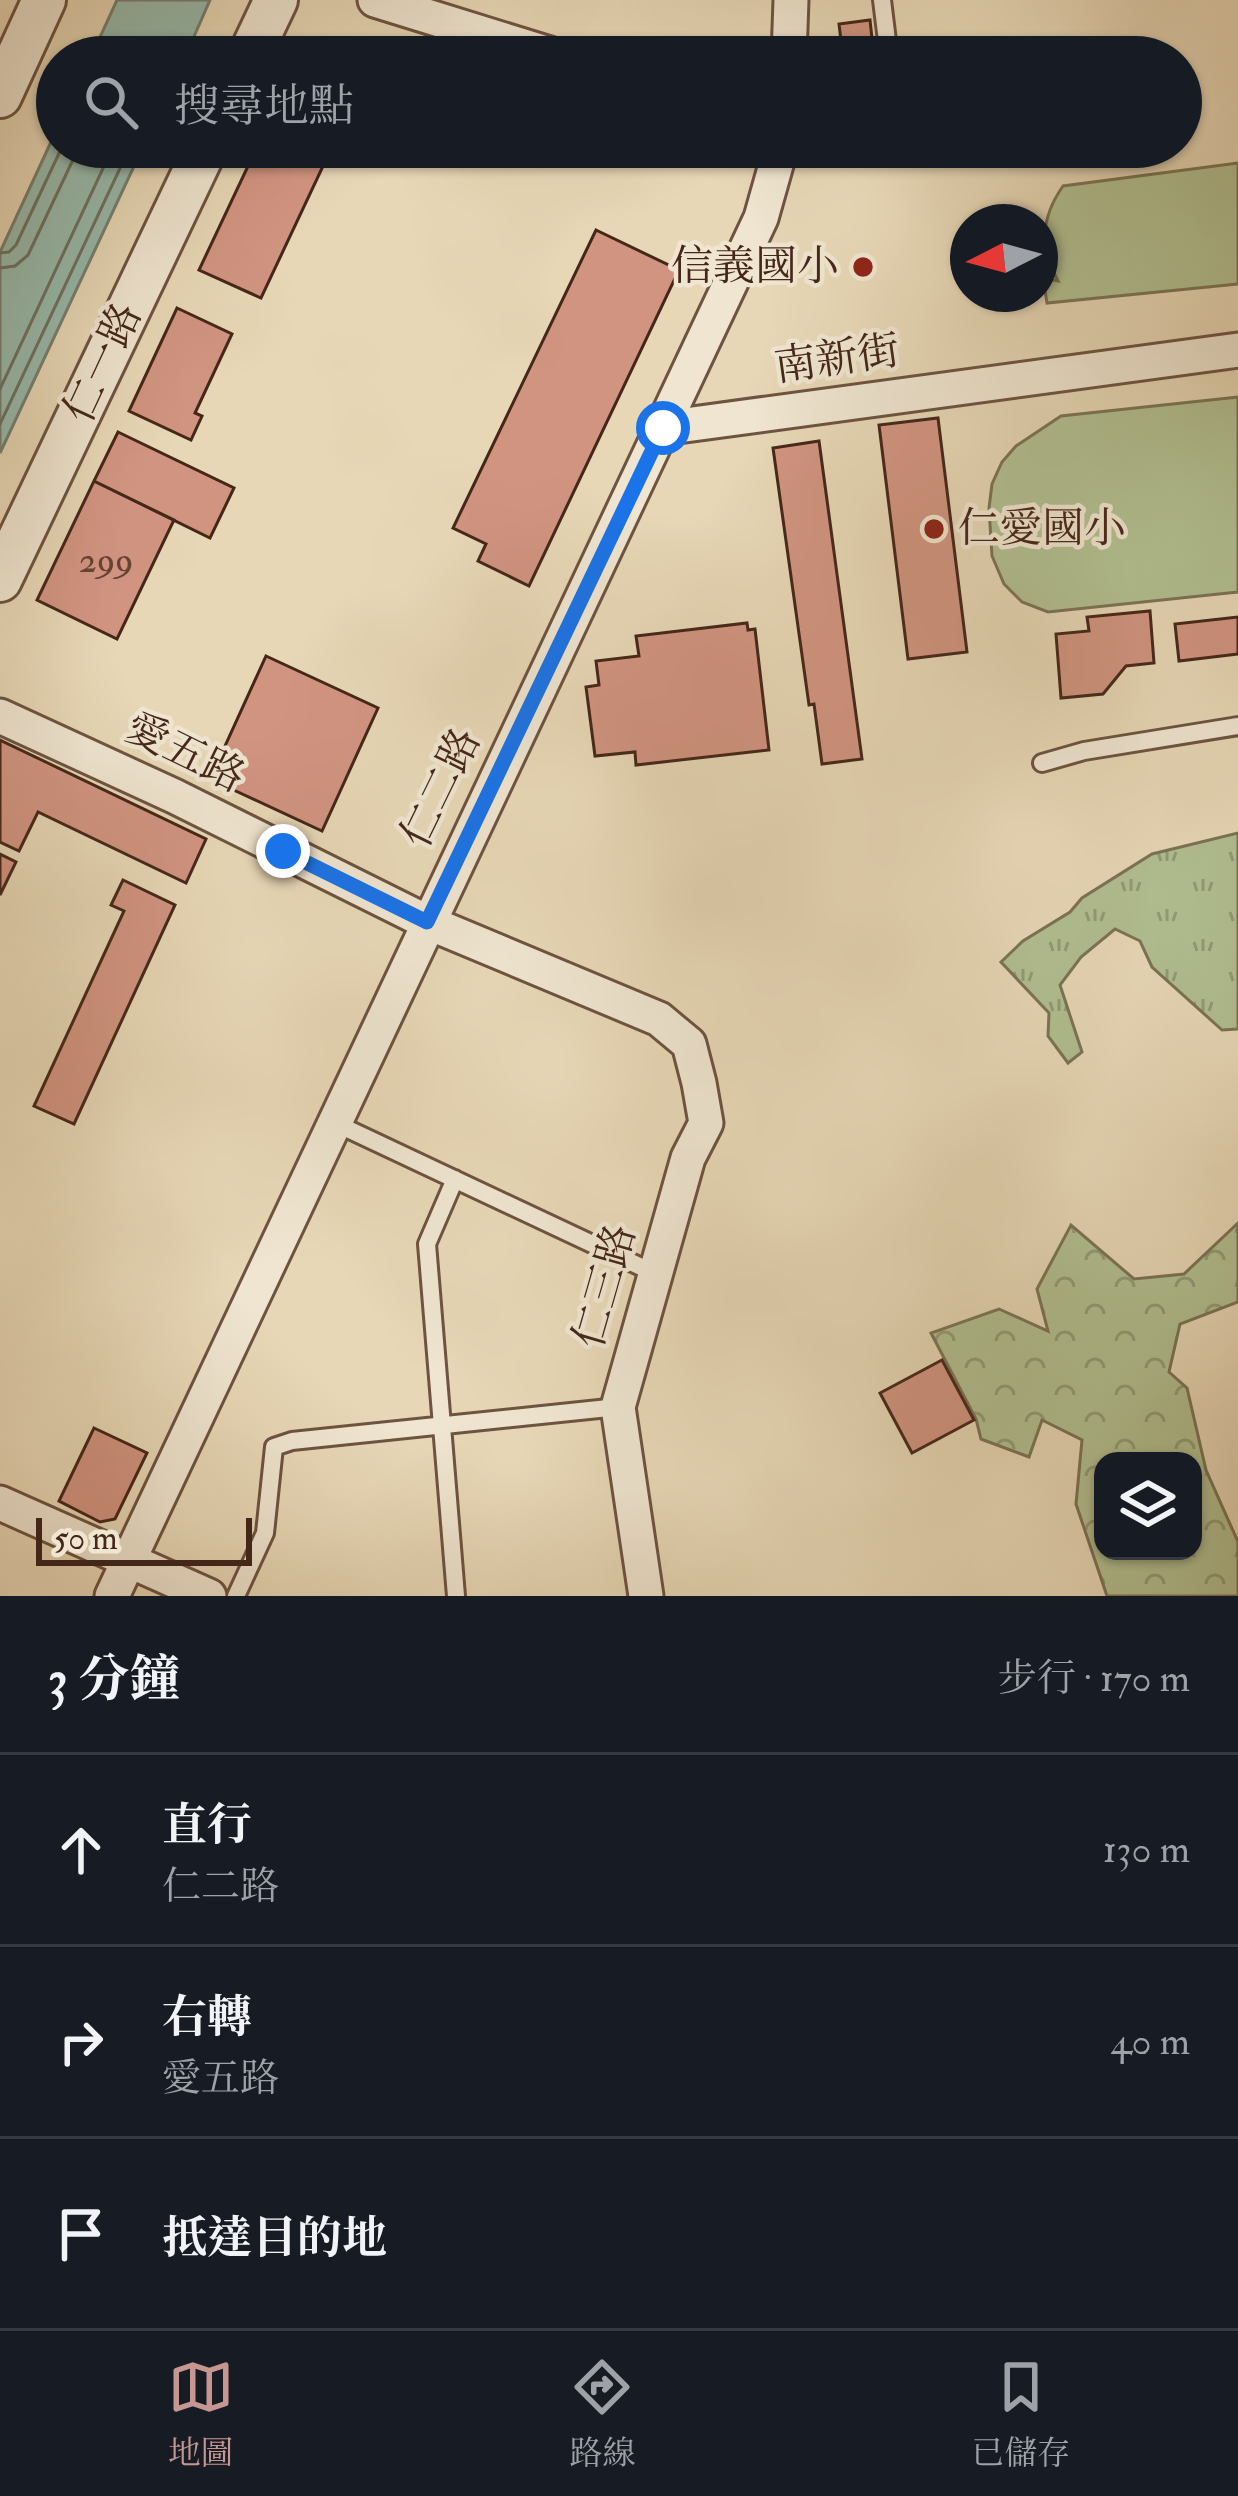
<!DOCTYPE html>
<html lang="zh-TW">
<meta charset="utf-8">
<style>
:root{--surface:#171b24;--page:#242831;--text:#f1f3f6;--muted:#9ea1a6;--line:#363941;--accent:#c59692}
body{margin:0;font-family:"IM FELL Double Pica","Noto Serif TC",serif;background:var(--page);color:var(--text)}
.controls{position:absolute;right:36px;bottom:36px;display:grid;overflow:hidden;border-radius:24px;box-shadow:0 3px 9px #0004}
.controls button{width:108px;height:108px;display:grid;place-items:center;padding:0;border:0;border-bottom:3px solid var(--line);background:var(--surface);color:var(--text);font:60px sans-serif}
.compass{position:absolute;left:950px;top:204px;width:108px;height:108px;border-radius:50%;background:var(--surface);box-shadow:0 3px 9px #0004;rotate:264deg}
.scale{position:absolute;left:36px;bottom:30px;width:216px;box-sizing:border-box;padding-left:12px;border:6px solid #452719;border-top:0;font-size:33px;line-height:42px;white-space:nowrap;color:#452719;-webkit-text-stroke:9px #efe5d0;paint-order:stroke}
.stop{position:absolute;width:36px;height:36px;margin:-27px;border:9px solid #1a73e8;border-radius:50%;background:#fff}
.stop.end{background:#1a73e8;border-color:#fff;box-shadow:0 3px 12px #0008}
.list{margin:0;padding:0;list-style:none}
h2{display:flex;justify-content:space-between;align-items:center;height:156px;margin:0;padding:0 48px;font-size:51px}
h2 small{font-size:39px;font-weight:400;color:var(--muted)}
.list li{display:grid;grid-template-columns:78px 1fr auto;gap:36px;align-items:center;box-sizing:border-box;height:192px;padding:0 48px;border-top:3px solid var(--line)}
.list b{display:block;font-size:45px;white-space:nowrap}
.list p{margin:0;font-size:39px;white-space:nowrap;color:var(--muted)}
.list em{font-size:39px;font-style:normal;color:var(--muted)}
.icon{flex:none;width:66px;height:66px;fill:none;stroke:currentColor;stroke-width:2;stroke-linecap:round;stroke-linejoin:round}
.map{position:relative;flex:none;width:1238px;height:1596px;overflow:hidden}
.search{position:absolute;background:var(--surface);box-shadow:0 3px 9px #0004;left:36px;right:36px;top:36px;height:132px;display:flex;align-items:center;gap:30px;box-sizing:border-box;padding:0 42px;border-radius:66px;color:var(--muted);font-size:45px}
.sheet{height:732px;background:var(--surface)}
nav{display:flex;justify-content:space-around;align-items:center;box-sizing:border-box;height:168px;border-top:3px solid var(--line);background:var(--surface);font-size:33px;color:var(--muted)}
nav a{display:grid;justify-items:center;gap:6px}
nav .on{color:var(--accent)}
.map>svg:first-child{display:block}
</style>
<div class="map">
<svg width="1238" height="1596" viewBox="0 0 1238 1596">
<defs>
<pattern id="grass-tufts" width="24" height="20" patternUnits="userSpaceOnUse" patternTransform="scale(3)"><rect width="24" height="20" fill="#b1bf91"/><path d="M3 7l-1-3M5 7V3M7 7l1-3M15 17l-1-3M17 17v-4M19 17l1-3" fill="none" stroke="#929b76"/></pattern>
<pattern id="forest-crowns" width="20" height="18" patternUnits="userSpaceOnUse" patternTransform="scale(3)"><rect width="20" height="18" fill="#b1bf91"/><path d="M2 6a3 3 0 1 1 6 0M12 15a3 3 0 1 1 6 0" fill="none" stroke="#929b76"/></pattern>
</defs>
<rect width="100%" height="100%" fill="#e7d7b6"/>
<filter id="stains"><feTurbulence type="fractalNoise" baseFrequency=".00167" numOctaves="4"/><feColorMatrix values="0 0 0 0 .2 0 0 0 0 .09 0 0 0 0 .02 0 0 0 .5 -.17"/></filter>
<radialGradient id="worn" r=".72"><stop offset=".6" stop-color="#630" stop-opacity="0"/><stop offset="1" stop-color="#630" stop-opacity=".3"/></radialGradient>
<path fill="url(#grass-tufts)" stroke="#7b7355" stroke-width="3" d="M1238,833v196l-16,1 -70,-63 -12,-26 -25,-12 -34,28 -21,28 22,67 -14,11 -20,-27 1,-23 -48,-51 22,-21 47,-29 12,-14 70,-44z"/>
<path fill="url(#forest-crowns)" stroke="#7b7355" stroke-width="3" fill-rule="evenodd" d="M1238,1223v79l-58,22 -11,48 18,16 19,82 32,72v54h-131l-31,-92 6,-64 -40,-20 -13,37 -48,-18 -5,-20 -45,-86 68,-24 49,22 -11,-42 34,-64 63,54 50,-5zM1103,1461h90v90h-90z"/>
<path fill="#b1bf91" stroke="#7b7355" stroke-width="3" d="M1238,163v121l-191,19 -4,-25 15,3c-18,-35 -18,-62 5,-95z
M1238,397v195l-190,20 -26,-10 -18,-18 -12,-28 -3,-48 3,-24 10,-22 14,-16 45,-30z"/>
<path fill="#97baac" stroke="#767f71" stroke-width="3" d="M117,0h93l-25,57h-94z
M57,129v18h86l-143,306v-201z"/>
<g fill="none" stroke-linecap="round" stroke-linejoin="round">
<path stroke="#6e7062" stroke-width="3" d="M0,253l9,-1 7,-7 46,-98
M0,268l15,-2 13,-11 51,-108
M0,389l113,-242
M0,424l130,-277"/>
</g>
<path fill="#d19481" stroke="#452719" stroke-width="3" d="M870,20l4,37h-31l-4,-33z
M952,42l2,15h-55l-1,-8z
M257,147h75l-71,151 -62,-28z
M596,230l83,40 -150,316 -51,-25 8,-17 -33,-16z
M177,308l55,26 -37,79 7,3 -11,24 -62,-29z
M938,418l29,234 -59,7 -29,-234z
M118,432l116,56 -24,50 -116,-57z
M819,441l43,318 -40,5 -8,-60 -5,1 -36,-257z
M94,481l80,39 -57,119 -80,-39z
M1150,611l4,52 -28,3 -23,28 -42,4 -5,-64 33,-3 -2,-14z
M1238,617v37l-59,7 -4,-37z
M747,623l1,7 7,-1 14,121 -133,15 -1,-13 -40,4 -9,-69 13,-2 -3,-24 43,-5 -3,-20z
M266,656l112,52 -56,123 -112,-52z
M0,740l206,99 -20,44 -148,-71 -19,39 -19,-9z
M0,854l16,8 -16,33z
M123,880l52,25 -101,219 -40,-18 90,-195 -13,-6z
M942,1360l32,60 -62,33 -32,-60z
M94,1428l53,25 -32,66 -15,3 -41,-21z"/>
<g fill="none" stroke-linecap="round" stroke-linejoin="round">
<defs>
<path id="service" d="M882,0l7,57
M1042,763l42,-12 154,-25
M335,1123l319,150
M455,1179l-28,65 29,352
M236,1596l29,-63 9,-86 18,-6 326,-34"/>
<path id="minor" d="M375,0l184,57
M789,57l2,-57
M663,428l575,-78
M0,716l174,80 253,126 232,97 30,25 10,39 7,40 -18,35 -70,249 28,189
M0,1503l209,93
M112,1596l649,-1378 20,-71"/>
<path id="tertiary" d="M249,57l27,-57
M0,96l44,-96
M0,580l206,-433"/>
</defs>
<use href="#service" stroke="#6e5340" stroke-width="22"/>
<use href="#minor" stroke="#6e5340" stroke-width="39"/>
<use href="#tertiary" stroke="#6e5340" stroke-width="48"/>
<use href="#service" stroke="#efe5d0" stroke-width="16"/>
<use href="#minor" stroke="#efe5d0" stroke-width="33"/>
<use href="#tertiary" stroke="#efe5d0" stroke-width="42"/>
</g>
<g fill="none" stroke-linecap="round" stroke-linejoin="round">
<path stroke="#1a73e8" stroke-width="15" d="M283,851l144,71 236,-494"/>
</g>
<g fill="#8f2418" stroke="#efe5d0" stroke-width="4.5">
<circle cx="863" cy="267" r="12"/>
<circle cx="934" cy="529" r="12"/>
</g>
<g text-anchor="middle" dominant-baseline="central" stroke-width="9" stroke-linejoin="round" paint-order="stroke">
<g font-size="36" fill="#684233">
<text x="106" y="560">299</text>
</g>
<g font-size="42" fill="#452719" stroke="#efe5d0" text-anchor="end">
<text x="839" y="267">信義國小</text>
<text x="958" y="529" text-anchor="start">仁愛國小</text>
</g>
<g font-size="42" fill="#452719" stroke="#efe5d0">
<text transform="translate(837 359) rotate(-8)">南新街</text>
<text transform="translate(103 363) rotate(-65)">仁一路</text>
<text transform="translate(185 753) rotate(26)">愛五路</text>
<text transform="translate(441 788) rotate(-64)">仁二路</text>
<text transform="translate(605 1286) rotate(-74)">仁三路</text>
</g>
</g>
<rect width="100%" height="100%" filter="url(#stains)"/>
<rect width="100%" height="100%" fill="url(#worn)"/>
</svg>
<div class="controls">
<button><svg class="icon" aria-label="layers" viewBox="0 0 24 24"><path d="M12 4l9 5-9 5-9-5zM3 14l9 5 9-5"/></svg></button>
</div>
<svg class="compass" viewBox="-18 -18 36 36"><path d="M0-13l5 13h-10z" fill="#e53935"/><path d="M0 13l5-13h-10z" fill="#9ea1a6"/></svg>
<div class="scale">50 m</div>
<div class="stop" style="left:663px;top:428px"></div>
<div class="stop end" style="left:283px;top:851px"></div>
<div class="search"><svg class="icon" aria-label="search" viewBox="0 0 24 24"><circle cx="10" cy="10" r="6"/><path d="M15 15l6 6"/></svg>搜尋地點</div>
</div>
<section class="sheet">
<h2>3 分鐘<small>步行 · 170 m</small></h2>
<ul class="list">
<li><svg class="icon" aria-label="ahead" viewBox="0 0 24 24"><path d="M12 20V5M6 11l6-6 6 6"/></svg><div><b>直行</b><p>仁二路</p></div><em>130 m</em></li>
<li><svg class="icon" aria-label="right" viewBox="0 0 24 24"><path d="M7 20v-9h11M14 6l5 5-5 5"/></svg><div><b>右轉</b><p>愛五路</p></div><em>40 m</em></li>
<li><svg class="icon" aria-label="arrive" viewBox="0 0 24 24"><path d="M6 21V4h12l-3 4 3 4H6"/></svg><div><b>抵達目的地</b></div></li>
</ul>
</section>
<nav>
<a class="on"><svg class="icon" aria-label="map" viewBox="0 0 24 24"><path d="M3 6l6-2 6 2 6-2v14l-6 2-6-2-6 2zM9 4v14M15 6v14"/></svg>地圖</a>
<a><svg class="icon" aria-label="directions" viewBox="0 0 24 24"><path d="M12 3l9 9-9 9-9-9zM9 14v-3h6M13 9l2 2-2 2"/></svg>路線</a>
<a><svg class="icon" aria-label="saved" viewBox="0 0 24 24"><path d="M7 4h10v16l-5-4-5 4z"/></svg>已儲存</a>
</nav>
